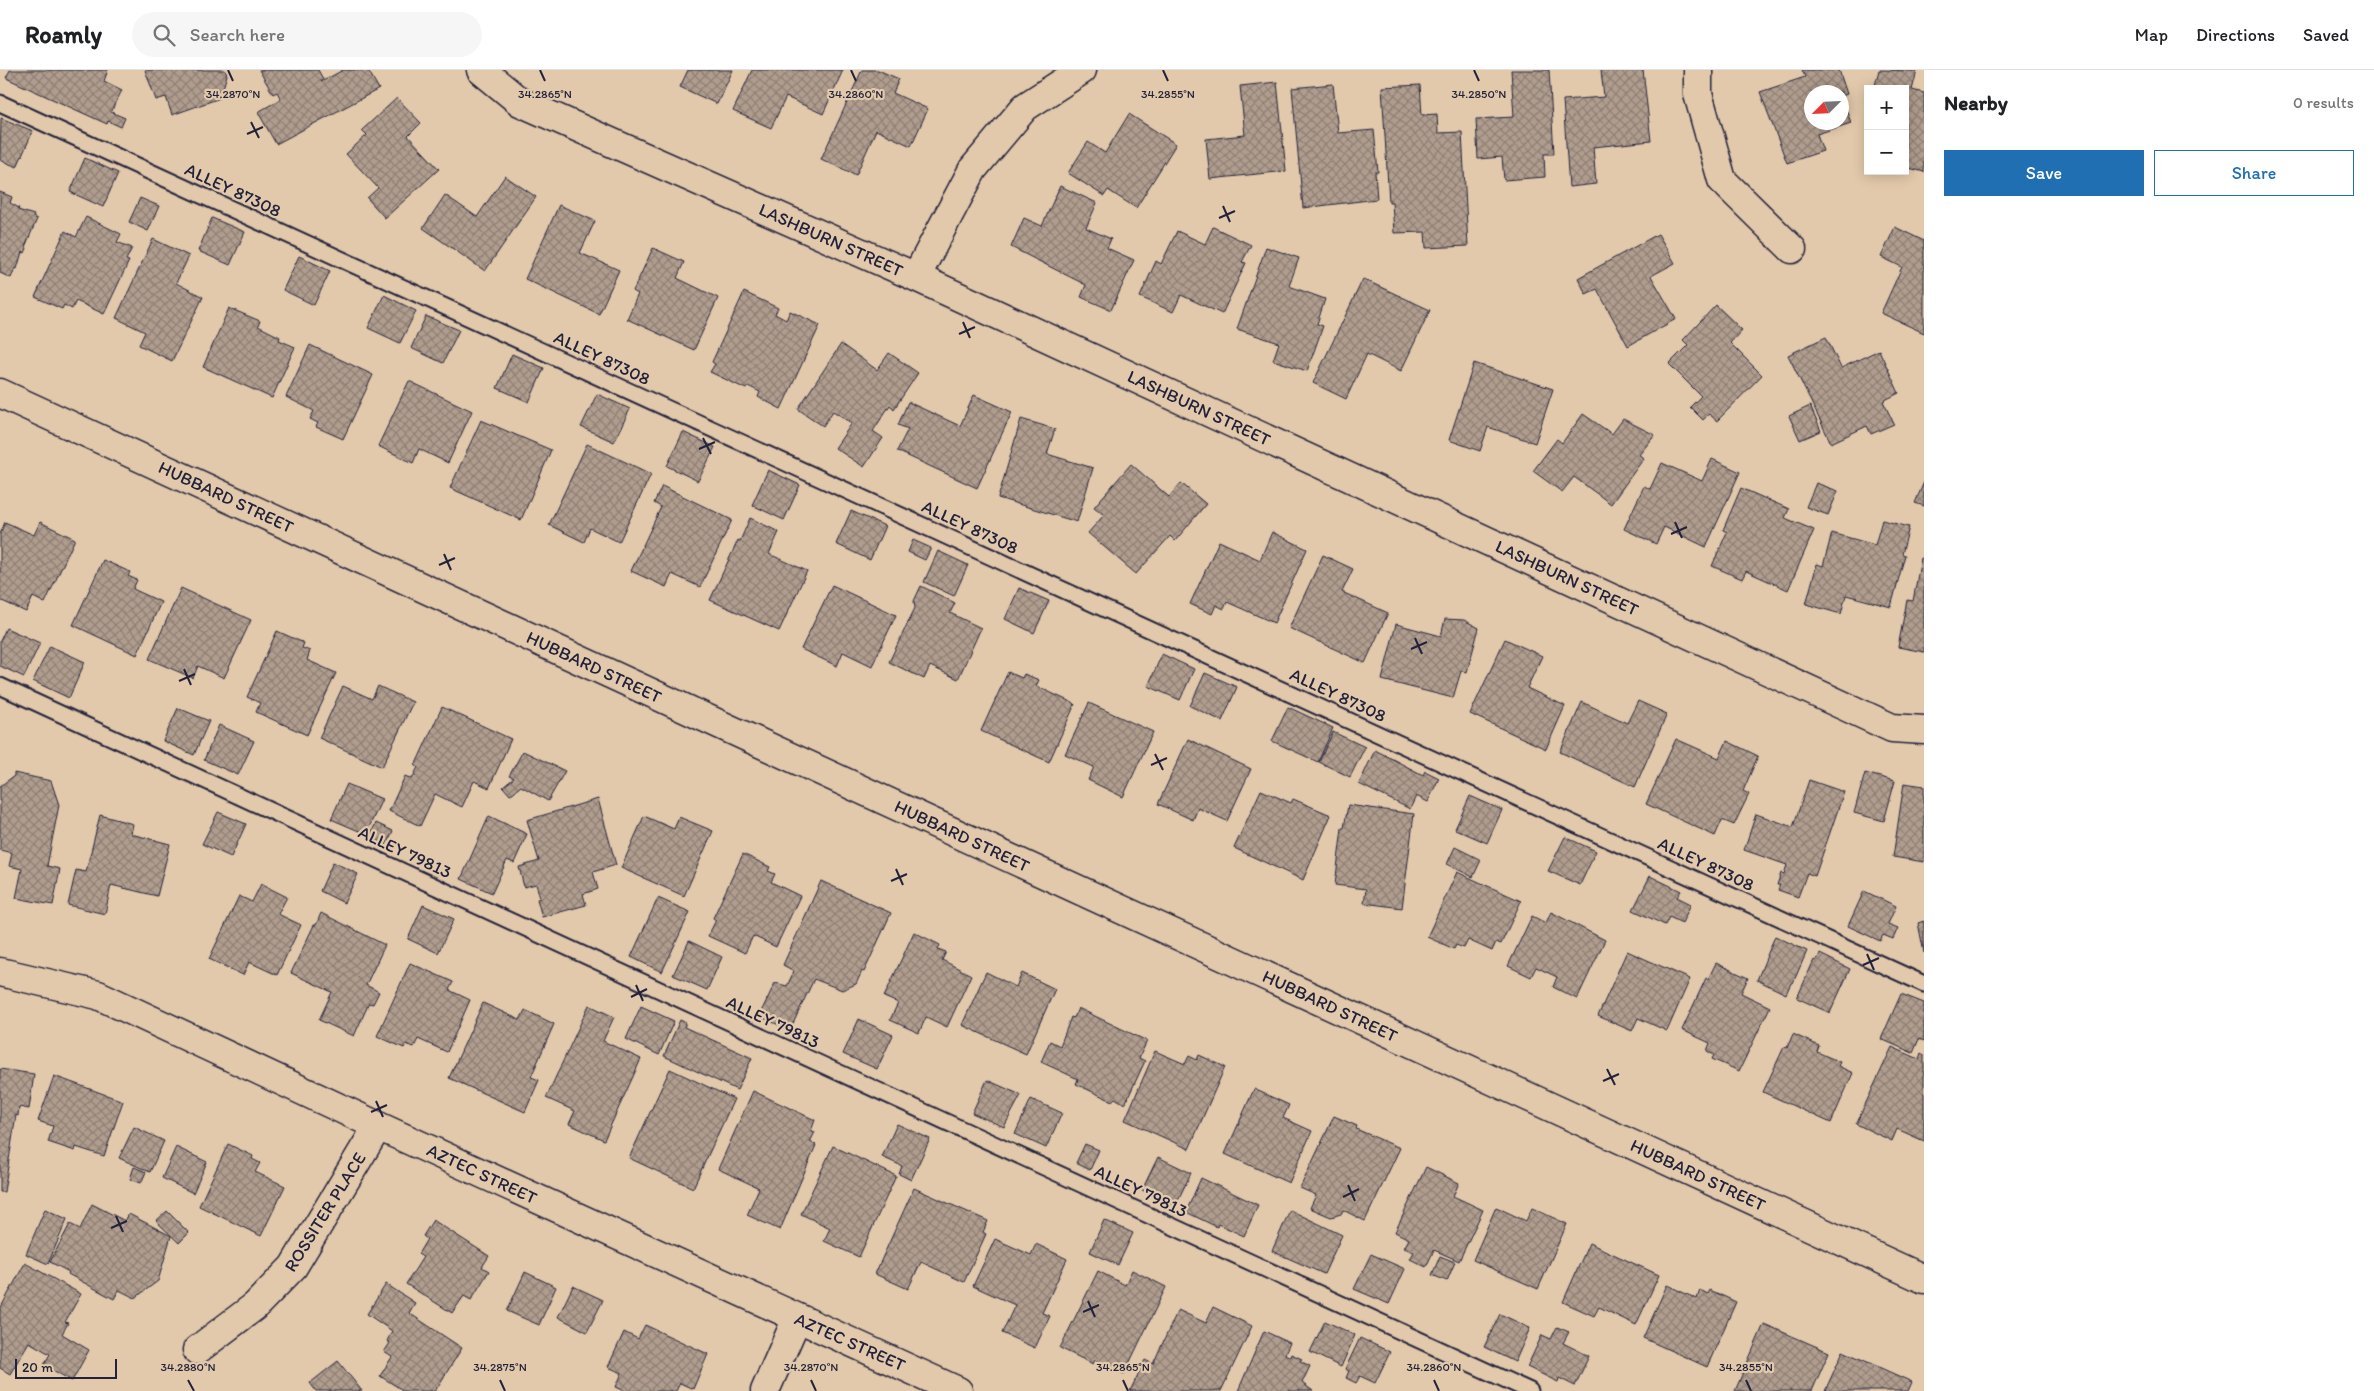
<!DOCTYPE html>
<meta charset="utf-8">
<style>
:root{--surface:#fff;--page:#f6f6f6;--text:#202124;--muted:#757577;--line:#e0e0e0;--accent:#1f6fb2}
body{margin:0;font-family:Itim,sans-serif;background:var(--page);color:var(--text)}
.controls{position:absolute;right:15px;top:15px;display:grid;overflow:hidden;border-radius:0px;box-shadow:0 2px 12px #0003}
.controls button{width:45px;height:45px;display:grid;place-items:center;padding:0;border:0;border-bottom:1px solid var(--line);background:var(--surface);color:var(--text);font:25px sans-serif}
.compass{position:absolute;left:1804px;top:15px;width:45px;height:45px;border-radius:50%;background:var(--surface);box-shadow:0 2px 12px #0003;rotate:246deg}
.scale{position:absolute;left:15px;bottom:12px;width:102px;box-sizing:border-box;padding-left:5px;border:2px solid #22223b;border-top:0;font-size:14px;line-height:18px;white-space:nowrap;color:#22223b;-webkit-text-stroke:4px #e3c9ab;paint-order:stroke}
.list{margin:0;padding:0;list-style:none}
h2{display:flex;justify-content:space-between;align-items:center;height:65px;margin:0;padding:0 20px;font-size:21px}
h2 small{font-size:16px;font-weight:400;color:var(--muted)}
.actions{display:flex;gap:10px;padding:15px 20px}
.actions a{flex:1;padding:11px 0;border:1px solid var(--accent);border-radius:0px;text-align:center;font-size:18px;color:var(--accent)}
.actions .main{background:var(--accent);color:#fff}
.icon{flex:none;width:28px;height:28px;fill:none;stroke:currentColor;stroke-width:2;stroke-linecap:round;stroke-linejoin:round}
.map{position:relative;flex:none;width:1924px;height:1321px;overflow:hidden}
header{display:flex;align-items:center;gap:30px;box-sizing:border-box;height:70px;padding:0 25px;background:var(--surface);border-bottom:1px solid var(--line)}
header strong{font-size:24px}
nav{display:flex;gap:28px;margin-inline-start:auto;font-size:18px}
.search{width:350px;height:45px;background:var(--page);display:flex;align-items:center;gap:12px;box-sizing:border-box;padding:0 18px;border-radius:28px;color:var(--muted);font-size:19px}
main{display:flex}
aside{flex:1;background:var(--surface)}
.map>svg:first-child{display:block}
</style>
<header>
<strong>Roamly</strong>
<div class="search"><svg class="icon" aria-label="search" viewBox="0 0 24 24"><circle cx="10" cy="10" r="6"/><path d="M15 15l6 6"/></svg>Search here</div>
<nav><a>Map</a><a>Directions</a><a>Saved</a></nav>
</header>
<main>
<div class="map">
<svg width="1924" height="1321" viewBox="0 0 1924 1321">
<defs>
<pattern id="building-cross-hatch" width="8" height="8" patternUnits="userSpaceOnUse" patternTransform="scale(1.25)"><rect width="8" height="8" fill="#b09d8e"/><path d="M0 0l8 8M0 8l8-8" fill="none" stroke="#8f8075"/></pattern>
</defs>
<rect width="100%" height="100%" fill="#e3c9ab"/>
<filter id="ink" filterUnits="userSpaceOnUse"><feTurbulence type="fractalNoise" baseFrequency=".02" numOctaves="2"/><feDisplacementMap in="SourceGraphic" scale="10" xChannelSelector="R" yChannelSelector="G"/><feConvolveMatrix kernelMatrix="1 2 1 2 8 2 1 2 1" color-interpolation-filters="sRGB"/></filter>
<g filter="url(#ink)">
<path fill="url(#building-cross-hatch)" stroke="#22223b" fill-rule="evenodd" d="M10,0h98l-4,11 18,9 -11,22 14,6 -4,9 -13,-6 -1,3 -101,-46z
M145,0h80l2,5 -7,23 -48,17 -6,-18 -10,3z
M259,0h59l5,9 -2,3 22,-12h25l11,19 -103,55 -18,-32 23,-13 -4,-7 -4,2z
M688,0h45l-16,34 -37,-17z
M752,0h91l-20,44 -37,-17 -15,31 -38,-17z
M862,0h16l21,9 -6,14 35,16 -17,37 -35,-16 -20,45 -35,-16z
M1511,0h38l5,84h-10l1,23 -41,3 -2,-23 -24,2 -2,-40 38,-2z
M1601,0h42l8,71 -58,6 3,37 -27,3 -6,-87 41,-3z
M1802,0h37l8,24 -5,2 9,27 -34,11 6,17 -36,12 -27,-71 45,-15zM1812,22h30v30h-30z
M1879,0l38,1 -5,19 12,3v79l-19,-5v-78h-31z
M1277,12l9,89 -76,8 -4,-40 39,-4 -5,-49z
M1333,14l5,49 36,-3 4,42h-3l2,27 -74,9 -11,-120z
M1420,15l2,30 15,-1 1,19 24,-1 6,114 -42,2 -1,-16 -31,1 -2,-31h-3l-7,-115z
M397,28l24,25 -13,13 31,33 -54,49 -18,-20 11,-10 -32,-34 21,-19 -5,-5z
M1129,44l47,30 -40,64 -28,-18 -4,6 -36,-23 20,-31 17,11z
M1,48l32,13 -16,36 -17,-7z
M85,88l33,15 -15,34 -33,-15z
M505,106l31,21 -51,74 -62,-43 22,-33 32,22z
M1060,116l37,17 -11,25 25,11 -4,9 27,12 -23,50 -30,-13 5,-12 -75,-38 13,-29 18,8z
M0,122l12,5 -2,6 9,5 -1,2 16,5 -1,2 4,2 -12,28 2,1 -2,5 -3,-1 -5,17 -2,-1 -4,10 -11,-5z
M140,128l19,8 -11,25 -19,-9z
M559,135l36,16 -15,32 39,17 -20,44 -74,-35z
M86,147l35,17 -4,8 15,6 -6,12 3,1 -25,53 -28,-13 -4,8 -8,-4 -2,4 -27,-12 30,-66 11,6z
M212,148l33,14 -15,33 -32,-14z
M1213,157l38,18 -9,17 4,1 -24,51 -41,-19 -8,17 -33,-15 16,-36 5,3 16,-33 28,13z
M1895,157l29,14v92l-43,-20 21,-46 -21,-10z
M1658,164l17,29 -24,13 25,43 -48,27 -31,-57 -11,5 -8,-16z
M153,169l36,17 -13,27 27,14 -31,64 -33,-16 6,-13 -29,-14z
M1266,177l33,11 -10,28 36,13 -8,25 6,2 -16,45 -34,-11 6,-17 -42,-14z
M653,178l31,14 -7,16 41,20 -24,52 -67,-31 11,-25 -5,-3z
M299,186l31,15 -16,34 -31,-15z
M1363,209l67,31 -29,61 -34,-17 -21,45 -33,-16z
M744,222l34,16 -3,6 11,6 4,-9 30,14 -39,84 -23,-12 2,-5 -12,-6 -2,3 -36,-17 5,-8 -3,-2z
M384,225l32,16 -16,32 -32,-15z
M1716,235l26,25 -12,13 32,32 -45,46 -8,-7 -6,6 -13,-13 11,-11 -32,-32 19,-19 -5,-5z
M229,238l31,13 -2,5 22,11 -1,3 16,7 -23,51 -69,-31z
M426,246l33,14 -16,33 -32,-15z
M1826,267l15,31 38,-18 20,43 -16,8 11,23 -23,10 -4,-8 -36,17 -43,-88z
M841,274l36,26 12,-17 29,20 -24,36 -4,-4 -17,26 10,7 -19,29 -29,-19 17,-25 -19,-12 -10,15 -25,-17z
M310,275l63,30 -30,64 -27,-12 2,-4 -8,-4 4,-8 -28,-14z
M512,284l32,14 -15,34 -32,-14z
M1474,293l79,26 -18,54 -47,-16 -8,24 -31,-11z
M409,311l63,30 -24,52 -29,-14 -6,14 -35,-17z
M597,324l33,15 -16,33 -33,-15z
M974,325l38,17 -35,76 -80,-37 11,-22 -10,-4 10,-23 52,24z
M1810,336l11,25 -21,9 -11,-24z
M1583,344l29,20 11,-15 32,16 -16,20 5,3 -33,46 -37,-27 -12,15 -29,-21 24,-32 5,4z
M1021,349l34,10 -8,25 46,14 -16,54 -79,-24z
M481,350l70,30 -30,70 -71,-32z
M683,362l32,15 -17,34 -31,-15z
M587,374l64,30 -32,68 -29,-14 -6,14 -35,-17z
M1712,389l28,13 -34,75 -42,-20 -8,17 -32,-15 20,-43 6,3 12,-26 40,18z
M1131,394l38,33 12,-14 25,21 -31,37 -5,-5 -34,38 -48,-41 16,-18 -10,-8z
M768,400l32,15 -16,35 -32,-15z
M1924,412v24l-9,-3z
M1816,413l22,8 -10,24 -22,-8z
M662,416l70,34 -32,67 -28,-13 -6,13 -35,-16 30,-64 -7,-4z
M1741,418l48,21 -4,9 29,12 -26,60 -42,-19 -4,8 -30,-13 15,-34 -4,-2z
M851,441l34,15 -15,34 -34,-16z
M750,448l29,14 -10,22 38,17 -28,60 -69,-31 28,-60 2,1z
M1882,450l27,7 -7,27 3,1 -14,52 -45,-12 -5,19 -35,-10 11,-40 6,2 9,-33 43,12z
M5,452l29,13 6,-13 35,17 -30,64 -12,-6 -7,15 -26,-12v-66z
M1272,462l35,17 -33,74 -47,-21 -3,7 -8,-4 -4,9 -22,-10 29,-63 41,19z
M913,470l18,8 -6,12 -17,-8z
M938,481l30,14 -14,31 -30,-14z
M1323,485l30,14 -11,23 46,21 -23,50 -76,-35z
M1921,488l3,1v93l-26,-5 9,-47 6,1z
M103,490l27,12 -2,4 9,4 -4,9 28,13 -24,53 -64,-30z
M832,515l64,30 -24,51 -29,-14 -6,14 -36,-17z
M921,516l34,17 -5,10 31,15 -23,51 -28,-13 -6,13 -35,-17 26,-54 -1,-7z
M181,518l70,32 -27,58 -26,-12 -5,12 -44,-19z
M1019,518l30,13 -15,32 -29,-14z
M1445,549l19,1 15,8 -12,44 -6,-1 -8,27 -71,-18 14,-56 45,12z
M6,558l34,15 -16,34 -24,-11v-25z
M277,561l27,12 -2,5 8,3 -3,9 29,13 -29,62 -51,-23 4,-9 -13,-6z
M1505,569l37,17 -15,32 38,18 -19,43 -76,-35z
M50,576l35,16 -16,36 -36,-17z
M1162,584l32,15 -14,31 -32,-14z
M1008,602l14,6 2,-4 15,6 -3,6 39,18 -26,58 -68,-31z
M1205,603l32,14 -15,34 -32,-15z
M343,616l29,13 6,-13 35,16 -31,65 -63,-29z
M1638,631l29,13 -32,73 -75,-35 22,-50 45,21z
M1089,633l64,29 -30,65 -35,-17 6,-13 -29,-13z
M442,637l69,32 -22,49 -15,-7 -12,26 -27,-13 -15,32 -31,-15 16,-35 7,3 6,-12 -3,-1z
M1288,637l45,21 -15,34 -46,-21z
M178,638l31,13 -15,34 -31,-14z
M219,655l35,16 -16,34 -34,-15z
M1333,662l32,15 -15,30 -31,-15z
M1188,669l63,30 -24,52 -29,-13 -5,12 -35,-16z
M1676,669l43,19 8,-17 31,15 -15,35 6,3 -15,31 -12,-5 -7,16 -69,-32z
M1375,680l48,25 2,-4 14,7 -11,24 -12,-6 -6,13 -51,-25z
M523,681l42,20 -17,30 -27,-15 -11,9 -7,-8 11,-9 -5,-2z
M14,703l37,8 8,24 -12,61 13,3 -7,36 -37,-7 6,-29 -13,-3 3,-13 -12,-3v-64l14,-10z
M1865,703l30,8 -11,40 -30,-8z
M1809,710l35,12 -29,84 -8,-3 -9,24 -20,-7 2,-5h-3l4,-12 3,1 3,-9 -43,-15 12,-36 37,13z
M1904,713l20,3v76l-31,-5z
M347,714l35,15 -16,35 -35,-15z
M1261,720l30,13 2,-4 38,16 -28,65 -69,-32z
M1470,726l32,14 -15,33 -32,-14z
M598,729l18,66 -23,7 5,17 -15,5 3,11 -44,12 -5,-18 3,-1 -4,-14 -12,3 -5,-20 20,-6 -12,-41z
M1348,735l66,9 -12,94 -38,-5 2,-14 -31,-4 7,-57h2z
M218,742l28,12 -15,33 -29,-13z
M100,745l33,9 -2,10 39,10 -13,52 -46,-11 -6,29 -37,-9 8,-35 10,2z
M489,746l38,18 -13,29 -7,-3 -15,33 -31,-14z
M644,746l30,13 5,-12 34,14 -29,65 -63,-28z
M376,753l17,8 -7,14 -17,-8z
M1565,767l31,14 -16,34 -32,-14z
M1455,777l26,13 -8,17 -26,-13z
M743,784l27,13 -2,4 7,3 -4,8 29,14 -24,51 -23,-11 -8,17 -37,-17 8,-16 -3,-2z
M333,792l25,12 -14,29 -24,-12z
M1457,802l64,29 -20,43 -5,-2 -4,9 -24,-11 -4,8 -8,-3 -2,4 -27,-12z
M1650,806l31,15 -4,6 14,7 -9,19 -13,-6 -4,8 -32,-15z
M821,811l70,32 -27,59 -2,-1 -6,13 -14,6 -28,-11 -24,51 -31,-14 16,-33 12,3 7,-15 -11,-6z
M261,814l26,13 -9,17 23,11 -24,50 -28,-13 -6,13 -34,-16 30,-63 13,6z
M1864,821l32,15 -8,18 10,4 -5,11 -10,-4 -3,6 -32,-15z
M658,828l32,14 -28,60 -31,-15z
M423,835l31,14 -16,34 -30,-14z
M1551,842l54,28 -28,59 -24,-12 4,-10 -21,-10 -5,10 -23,-11 24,-50 14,7z
M321,843l64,32 -19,40 13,7 -6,12 -4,-1 -15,33 -35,-16 13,-28 -41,-19 23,-48h2z
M1924,851v32l-6,-30z
M914,862l26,13 -2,4 8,3 -4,8 29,15 -24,52 -21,-10 -7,16 -29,-13 8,-17 -14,-6z
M1775,866l32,15 -14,32h-2l-5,11 -29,-14z
M689,871l33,16 -15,33 -34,-15z
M1627,881l63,28 -23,52 -29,-13 -6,13 -34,-15z
M1820,884l30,15 -20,44 -33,-15 17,-38 2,1z
M410,893l43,19 -4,8 21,10 -23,52 -29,-13 -4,8 -8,-3 -2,4 -27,-12z
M1716,893l32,15 -7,15 29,14 -31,64 -27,-12 2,-4 -7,-4 3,-8 -28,-13 24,-52 2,1z
M986,902l30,15 6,-14 33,16 -29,65 -64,-29z
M1901,924l23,9v38l-5,-2 -6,14 -32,-14z
M483,933l37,17 5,-10 29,14 -23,53 8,3 -14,32 -76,-34z
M589,935l25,12 -11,24 38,18 -37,81 -35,-16 6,-13 -29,-13z
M641,936l33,15 -15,34 -33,-16z
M1078,938l69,33 -8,17 6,3 -20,43 -10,-6 -3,3 -36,-17 2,-5 -37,-17 9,-21 10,5 11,-29 3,1z
M859,949l34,16 -16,34 -34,-15z
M680,950l6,3 -2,4 68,31 -15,32 -73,-34z
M1793,964l26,12 -2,6 23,10 -2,4 15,7 -22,50 -68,-31 21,-45 3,1z
M1892,977l27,12 2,-6 3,2v86l-27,-12 -5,12 -36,-17z
M1155,981l30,13 4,-8 8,4 2,-5 26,12 -36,82 -64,-29z
M0,999l34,5 -5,35 -10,-2 -1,9 -2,-1 -12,77h-4z
M670,999l64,30 -41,89 -64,-30z
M54,1006l69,25 -19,55 -28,-9 -1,4 -27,-9 5,-16 -15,-5z
M987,1010l34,15 -17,32 -32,-14z
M1254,1019l35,16 -6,13 29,13 -23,52 -64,-29z
M753,1021l62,29 -4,11 4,1 -5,10 6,3 -36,85 -33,-15 12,-27 -41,-19z
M1031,1029l31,14 -16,35 -31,-14z
M1334,1046l23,10 -1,3 44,19 -35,73 -22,-11 -2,4 -10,3 -21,-9 6,-13 -16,-7z
M897,1054l33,15 -19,41 -12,-6 3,-8 -20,-9z
M134,1057l30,14 -14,31 -31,-14z
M228,1074l25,12 -1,3 8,4 -5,9 30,14 -24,50 -62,-30z
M1085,1074l14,6 -9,20 -14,-7z
M833,1076l63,30 -37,81 -35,-16 6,-13 -29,-14z
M176,1077l31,15 -14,31 -31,-15z
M1158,1087l33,16 -16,33 -33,-16z
M134,1097l12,5 -5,11 -11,-4z
M1426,1097l33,16 -6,13 30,14 -24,51 -25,-11 -8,17 -16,-8 4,-7 -10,-4 5,-9 -14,-7z
M1201,1108l57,27 -14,31 -26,-12 -1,3 -31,-15z
M914,1118l74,33 -5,11 3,2 -22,48 -43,-20 -13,27 -33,-15z
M92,1134l33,17 4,-7 42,22 -13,45 -23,17 -16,-8 -5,9 -46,-25 1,-2 -19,-10 20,-38 10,5z
M1496,1137l30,14 6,-13 35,16 -29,65 -65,-29z
M45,1139l22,10 -19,45 -22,-10z
M1290,1140l52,25 -18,39 -52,-23z
M167,1141l22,22 -10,10 -23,-22z
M433,1150l56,36 -7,11 7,4 -18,29 -7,-4 -12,17 -46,-29 17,-27 -5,-3 9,-15 -4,-3z
M1104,1150l29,13 -15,32 -28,-13z
M995,1169l36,16 5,-11 31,15 -25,54 8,3 -15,32 -33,-15 13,-28 -42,-19z
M1589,1173l70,32 -23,50 -37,-18 -5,9 -31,-14z
M1371,1184l34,15 -16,35 -35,-15z
M1440,1186l15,6 -8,19 -15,-6z
M25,1193l56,31 -16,28 3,1 -6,11 27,16 -17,31 -28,-16 6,-11 -21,-12 -19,32 -10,-6v-59z
M1132,1200l34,17 -42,87 -29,-14 -2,4 -33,-16 38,-77 27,14z
M525,1202l31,15 -17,38 -32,-14z
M386,1214l29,19 -6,10 53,35 -27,43h-31l-24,-15 12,-19 -8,-5 6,-9 -3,-2 5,-10 -25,-17z
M1667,1215l30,14 3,-9 8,4 2,-4 26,12 -29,65 -64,-29z
M573,1216l30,14 -16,32 -29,-15z
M1213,1237l39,19 -31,65h-91l15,-31 8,4 25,-54 28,13z
M1500,1244l30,14 -15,34 -31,-15z
M1325,1251l30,14 -14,32 -31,-15z
M1764,1254l65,28 -17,39h-77z
M645,1255l63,29 -15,35 -13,-6 -4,8h-51l-9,-4 6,-14 -14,-6 16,-35 14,7z
M1557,1257l12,5 -6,11 26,13 -14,30 -16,-8 -1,4 -31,-15 15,-32 9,4z
M1264,1261l26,12 -5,11 5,3 1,-3 11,5 -2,2 10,5 -8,17 11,8h-75z
M1360,1268l30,14 -15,31 -15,-7 -4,7 -10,-5 3,-7 -4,-2z
M1843,1281l69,31 -4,9h-83z
M338,1291l24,30h-46l-6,-8z"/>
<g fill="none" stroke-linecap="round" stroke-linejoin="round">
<defs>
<path id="service" d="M0,33l1924,881
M0,616l1530,705"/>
<path id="minor" d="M481,0l39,32 396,175 976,451 32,2
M1698,0v24l24,86 70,69
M916,207l57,-108 52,-62 57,-37
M0,902l98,23 280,131 580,265
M197,1280l58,-44 38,-39 85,-141
M765,1321l32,-73"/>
<path id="secondary" d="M0,323l1924,886"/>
</defs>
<use href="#service" stroke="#22223b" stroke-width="19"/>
<use href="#minor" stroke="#22223b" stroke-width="31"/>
<use href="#secondary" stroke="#22223b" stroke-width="31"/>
<use href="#service" stroke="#e3c9ab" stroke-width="15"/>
<use href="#minor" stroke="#e3c9ab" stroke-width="28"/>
<use href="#secondary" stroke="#e3c9ab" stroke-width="28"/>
</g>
</g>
<path fill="none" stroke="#22223b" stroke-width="2" d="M228,0l5,11M540,0l5,11M851,0l5,11M1163,0l5,11M1474,0l5,11M251,52l8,16M247,64l16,-7M1223,136l7,16M1219,148l16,-7M963,252l7,16M959,264l16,-7M703,368l8,16M699,379l16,-7M1675,452l7,16M1671,464l16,-7M444,484l7,16M439,495l16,-7M1415,568l7,16M1411,579l16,-7M184,599l7,16M179,611l16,-7M1155,684l8,16M1151,695l16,-7M896,799l7,16M891,811l16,-7M1867,884l7,16M1863,895l16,-7M636,915l7,16M631,927l16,-8M1607,999l8,16M1603,1011l16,-7M376,1031l7,16M371,1042l16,-7M1348,1115l7,16M1343,1127l16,-8M116,1146l7,16M111,1158l16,-7M1088,1231l7,16M1083,1242l16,-7M188,1310l6,11M500,1310l5,11M811,1310l5,11M1123,1310l5,11M1434,1310l5,11M1746,1310l5,11"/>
<g text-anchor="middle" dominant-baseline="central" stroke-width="4.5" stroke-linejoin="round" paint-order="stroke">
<g font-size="18" fill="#22223b" stroke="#e3c9ab">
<text transform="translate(233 120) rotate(25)">ALLEY 87308</text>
<text transform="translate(831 170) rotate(24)">LASHBURN STREET</text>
<text transform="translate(602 288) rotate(25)">ALLEY 87308</text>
<text transform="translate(1199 338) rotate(25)">LASHBURN STREET</text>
<text transform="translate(226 427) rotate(25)">HUBBARD STREET</text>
<text transform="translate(970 457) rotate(25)">ALLEY 87308</text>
<text transform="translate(1567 508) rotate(25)">LASHBURN STREET</text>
<text transform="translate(594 597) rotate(25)">HUBBARD STREET</text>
<text transform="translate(1338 625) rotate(25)">ALLEY 87308</text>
<text transform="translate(962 766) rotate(25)">HUBBARD STREET</text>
<text transform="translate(405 782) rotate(25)">ALLEY 79813</text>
<text transform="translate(1706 794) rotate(25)">ALLEY 87308</text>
<text transform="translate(1330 936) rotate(25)">HUBBARD STREET</text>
<text transform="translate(773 952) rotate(25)">ALLEY 79813</text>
<text transform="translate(482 1104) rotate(25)">AZTEC STREET</text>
<text transform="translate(1698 1105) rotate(25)">HUBBARD STREET</text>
<text transform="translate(1141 1121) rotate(25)">ALLEY 79813</text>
<text transform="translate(325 1142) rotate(-58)">ROSSITER PLACE</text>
<text transform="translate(850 1272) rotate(24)">AZTEC STREET</text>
</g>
</g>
<g font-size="12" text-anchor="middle" fill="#22223b" stroke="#e3c9ab" stroke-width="4.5" stroke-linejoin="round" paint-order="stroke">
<text x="233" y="28">34.2870°N</text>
<text x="545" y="28">34.2865°N</text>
<text x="856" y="28">34.2860°N</text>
<text x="1168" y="28">34.2855°N</text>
<text x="1479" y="28">34.2850°N</text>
<text x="188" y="1301">34.2880°N</text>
<text x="500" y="1301">34.2875°N</text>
<text x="811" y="1301">34.2870°N</text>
<text x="1123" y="1301">34.2865°N</text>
<text x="1434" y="1301">34.2860°N</text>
<text x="1746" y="1301">34.2855°N</text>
</g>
</svg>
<div class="controls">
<button>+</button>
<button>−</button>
</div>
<svg class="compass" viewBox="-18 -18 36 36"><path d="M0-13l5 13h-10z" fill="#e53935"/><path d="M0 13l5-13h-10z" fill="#757577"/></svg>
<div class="scale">20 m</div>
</div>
<aside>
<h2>Nearby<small>0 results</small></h2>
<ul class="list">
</ul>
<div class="actions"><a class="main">Save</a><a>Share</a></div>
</aside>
</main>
